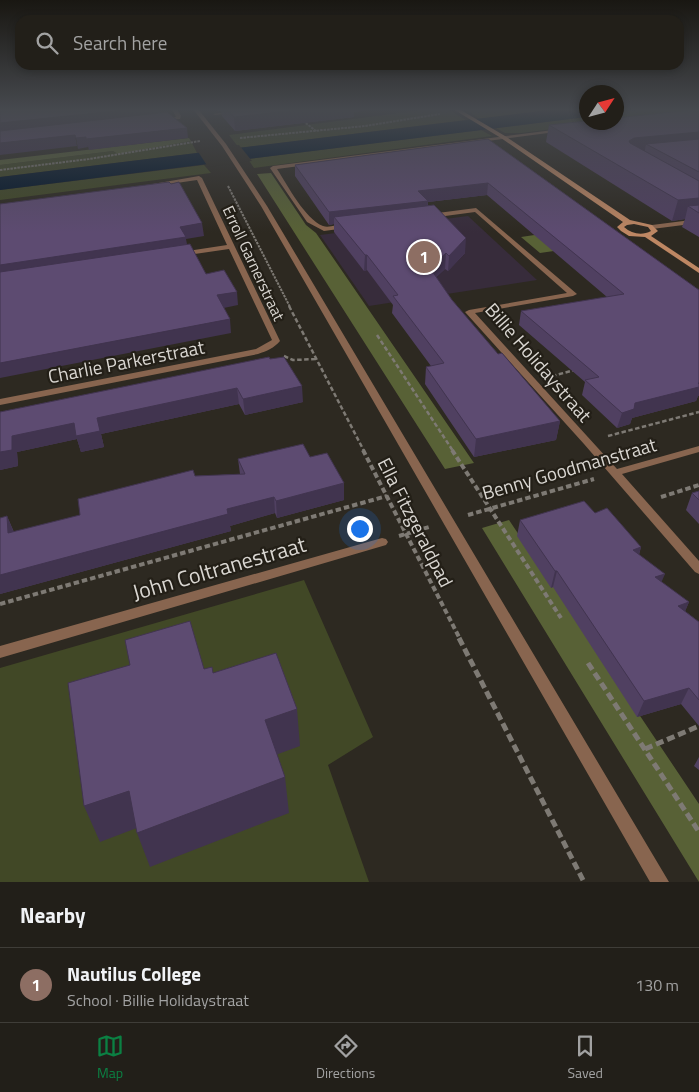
<!DOCTYPE html>
<meta charset="utf-8">
<style>
:root{--surface:#221f19;--page:#2a2722;--text:#f1f3f6;--muted:#a2a2a2;--line:#3f3d38;--accent:#0b8043}
body{margin:0;font-family:"Titillium Web",sans-serif;background:var(--page);color:var(--text)}
.compass{position:absolute;left:579px;top:85px;width:45px;height:45px;border-radius:50%;background:var(--surface);box-shadow:0 2px 8px #0003;rotate:54deg}
.you{position:absolute;left:359px;top:528px;width:18px;height:18px;margin:-12px;border:4px solid #fff;border-radius:50%;background:#1a73e8;box-shadow:0 0 0 8px #1a73e833}
.badge{display:grid;place-items:center;width:32px;height:32px;border-radius:50%;background:var(--accent);color:#fff;font-size:16px;font-weight:700}
.pin{position:absolute;translate:-50% -50%;border:2px solid #fff;box-shadow:0 1px 5px #0006}
.list{margin:0;padding:0;list-style:none}
h2{display:flex;justify-content:space-between;align-items:center;height:65px;margin:0;padding:0 20px;font-size:21px}
h2 small{font-size:16px;font-weight:400;color:var(--muted)}
.list li{display:grid;grid-template-columns:32px 1fr auto;gap:15px;align-items:center;box-sizing:border-box;height:75px;padding:0 20px;border-top:1px solid var(--line)}
.list b{display:block;font-size:19px;white-space:nowrap}
.list p{margin:0;font-size:16px;white-space:nowrap;color:var(--muted)}
.list em{font-size:16px;font-style:normal;color:var(--muted)}
.icon{flex:none;width:28px;height:28px;fill:none;stroke:currentColor;stroke-width:2;stroke-linecap:round;stroke-linejoin:round}
.map{position:relative;flex:none;width:699px;height:882px;overflow:hidden}
.search{position:absolute;background:var(--surface);box-shadow:0 2px 8px #0003;left:15px;right:15px;top:15px;height:55px;display:flex;align-items:center;gap:12px;box-sizing:border-box;padding:0 18px;border-radius:15px;color:var(--muted);font-size:19px}
.sheet{height:140px;background:var(--surface)}
nav{display:flex;justify-content:space-around;align-items:center;box-sizing:border-box;height:70px;border-top:1px solid var(--line);background:var(--surface);font-size:14px;color:var(--muted)}
nav a{display:grid;justify-items:center;gap:2px}
nav .on{color:var(--accent)}
.map>svg:first-child{display:block}
</style>
<div class="map">
<svg width="699" height="882" viewBox="0 0 699 882">
<rect width="100%" height="100%" fill="#2d2921"/>
<path fill="#372c3b" d="M468,216l69,64 -168,26 -49,-71z"/>
<path fill="#414826" d="M430,109h17l19,11 -227,28 -10,-13z
M464,109h93l-77,10z
M646,109h53v3l-82,9 -1,-8z
M586,117v5l16,1 -81,10h-16l-9,-5z
M481,130l11,6 -238,32 -6,-9z
M191,141l6,12 -197,24v-12l113,-14 5,3z
M204,165l7,8 -211,27v-10z
M304,580l69,157 -45,28 41,117h-369v-214z"/>
<path fill="#586136" d="M189,138l2,3 -73,13 -5,-3 -113,14v-5z
M271,173l35,52 10,8 158,230 -29,6 -188,-295z
M595,226l21,16 -76,11 -19,-16z
M509,520l190,284v78l-217,-354z"/>
<path fill="#001429" d="M557,109h29v8l-586,73v-13z"/>
<path fill="#2d2921" d="M239,145l13,16 -44,6 -11,-17z"/>
<g fill="none" stroke-linecap="round" stroke-linejoin="round">
<path stroke="#7e7a74" stroke-width="2" stroke-dasharray="2.5 1" stroke-linecap="butt" d="M303,121l13,10
M240,138l125,-12 75,-12
M0,170l89,-11 111,-18
M228,186l62,121"/>
<path stroke="#7e7a74" stroke-width="2.5" stroke-dasharray="4.5 2.5" stroke-linecap="butt" d="M289,306l75,145
M377,335l76,116
M284,356l9,4 24,-1
M552,376l23,-6
M608,436l91,-24"/>
<path stroke="#7e7a74" stroke-width="4" stroke-dasharray="5.5 3" stroke-linecap="butt" d="M363,450l97,189
M452,450l109,168
M661,497l38,-12
M468,515l126,-36
M399,536l30,-9
M0,604l387,-108"/>
<path stroke="#7e7a74" stroke-width="5" stroke-dasharray="8 4" stroke-linecap="butt" d="M459,638l125,244
M588,663l111,169
M645,749l54,-23"/>
<path fill="#88654f" fill-rule="evenodd" d="M193,109h5l28,35 41,62 402,676h-19l-389,-676 -39,-60z"/>
<path fill="#88654f" fill-rule="evenodd" d="M172,109h5l4,7 -1,3 -20,1 2,-2 14,-1z
M245,109h18l-48,6 -2,-1z
M561,129l2,2 -286,38c11,17 28,50 46,57 8,3 19,-5 26,0l-3,2 -22,3 -17,-9 -37,-54 3,-2z
M199,176l3,2 78,163c-6,7 -13,10 -22,13l-258,51v-6l256,-50 16,-9 -43,-91 -48,7 -3,-2 3,-2 46,-7 -30,-65 -41,6 -3,-2z
M476,208l101,86 -4,2 -98,17 142,156 82,-23v6l-77,22 77,87v13l-4,-2 -111,-128 -119,-132 4,-2 98,-17 -92,-81 -45,6 -3,-2 3,-2z
M699,219v4l-47,6 -3,-2 3,-2z
M382,538l4,1 2,3 -2,3 -386,113v-12z"/>
<path fill="#be8763" fill-rule="evenodd" d="M453,109h6l46,27 125,84 22,5 6,6 -7,5 48,32v5l-54,-36 -16,-1 -8,-5 -4,-4 6,-5 -122,-84zM634,224l14,3 3,4c-9,5 -19,3 -27,-4l3,-2z"/>
</g>
<path fill="#504061" d="M216,109h158l-20,3v5l-119,14 -13,-15 -1,-5h-3z
M699,109v128l-17,-10 3,-8 -13,2 -126,-79 3,-17z
M488,139l211,151 -1,106 -2,5 -64,17 -2,6 -13,4 -35,-33 3,-13 -66,-57 2,-14 86,-14 -120,-102 -59,7v3l37,48 -17,18 -3,-2 -9,8 16,23 46,54 62,67 -4,19 -82,17 -49,-73 1,-17 5,-1 -39,-53 1,-8 -26,-35 -3,1 -30,-39v-8l-5,1 -34,-49v-11z
M269,357l34,45 -58,13 -6,-11 -138,30 3,13 -23,5 -4,-13 -60,13 1,14 -18,4v-58z
M310,457l34,26v17l-67,18 -2,-5 -45,13 1,5 -231,63 7,-78 7,16 66,-17 115,-39 45,-2 -2,-15z
M699,491v33l-13,-14 6,-17z
M595,513l46,34 -2,8 22,27 28,20 -4,9 14,11v104l-18,-22 -44,13 -84,-130 -2,1 -34,-52 3,-16z
M699,757v13l-5,-4z"/>
<path fill="#41344f" d="M135,109h25l1,8 -161,17v-11z
M306,109h68l-20,3v5l-119,14 -1,-14z
M187,128l1,10 -99,12 -3,-11z
M699,132v17l-53,-5 -2,11 -14,1 -1,-15 5,-3z
M75,135l2,11 -77,9v-12z
M86,137l2,10 -10,2 -2,-11z
M488,183l-1,12 -59,7 -1,11 -93,4v7l-5,1v-13l89,-21z
M699,198v15l-11,-7 -3,13 -13,2 6,-21z
M202,223l2,13 -18,3 2,10 -188,30v-14l180,-38z
M466,238l-1,15 -17,18 1,-15z
M446,253l-1,16 -16,15 1,-16z
M365,255h2v15l-3,1z
M237,292l1,13 -19,4 -2,-14z
M230,319l1,14 -231,45v-15z
M699,383v13h-1l-2,5 -64,17 -2,6 -13,4 5,-15 13,-10z
M302,386l1,16 -58,13 -2,-16z
M237,388l2,16 -138,30 3,13 -23,5 -4,-13 -60,13 1,14 -18,4v-18l12,-16z
M560,421l-4,19 -82,17 2,-18z
M344,483v17l-67,18 -1,-17z
M274,497l1,16 -45,13 1,5 -231,63v-19l227,-66z
M7,516l7,17h-6z
M641,547l-5,17 -3,-14z
M555,571h2l-4,16 -2,1z
M665,574l-7,16 -3,-13z
M689,602l-7,17 -4,-13z
M689,688l-8,16 -44,13 7,-16z
M297,709l3,37 -30,11 -5,-37z
M285,777l4,36 -139,54 -13,-34z
M129,791l13,35 -42,16 -16,-36z"/>
<path fill="#5d4b71" stroke="#41344f" d="M0,109h135l-135,14z
M227,109h79l-72,8z
M699,109v23l-65,6 -5,3 1,2 69,38v17l-21,2 -129,-75 37,-4v1h30v-4z
M167,112l20,16 -101,11v-2l-10,1 -1,-3 -75,8v-12z
M488,139l211,151v93h-1l1,1v3l-64,16 -1,6 -12,4 -37,-33 14,-3 -78,-66 103,-17 -136,-111 -70,8 10,10 -99,11 -34,-47z
M699,139v33l-53,-28z
M169,182l2,2 8,-2 23,41 -22,4 6,10 -186,28v-61z
M434,205l32,33 -17,18 -3,-3 -16,15 22,32 46,54 4,-1 58,68 -84,18 -50,-72 18,-4 -51,-67 5,-1 -31,-40h-2l-31,-38z
M699,205v8l-11,-7z
M190,244l16,30 18,-4 13,22 -20,3 13,24 -230,44v-91z
M269,357l1,2 14,-2 18,29 -59,13 -6,-11 -140,30 3,13 -24,5 -2,-13 -62,13v14l-12,2v-40z
M303,444l7,13 17,-4 17,30 -68,18 -2,-4 -47,12 1,5 -228,61v-57l7,-2 1,17 72,-18 -2,-16 115,-29 2,6 50,-2 -7,-15z
M699,491v9l-7,-7z
M584,501l11,12 12,-5 34,39 -8,3 32,24 -10,3 34,25 -11,4 21,16v78l-10,-12 -45,13 -87,-130h-2l-35,-51z
M190,621l14,48 8,-2 1,6 63,-20 21,56 -32,11 20,57 -148,56 -8,-42 -45,15 -16,-123 62,-18 -5,-25z"/>
<linearGradient id="sky" x2="0" y2="1"><stop stop-color="#191712"/><stop offset="0.47" stop-color="#46494e"/><stop offset="1" stop-color="#46494e" stop-opacity="0"/></linearGradient>
<rect width="699" height="233" fill="url(#sky)"/>
<g text-anchor="middle" dominant-baseline="central" stroke-width="4.5" stroke-linejoin="round" paint-order="stroke">
<g font-size="16" fill="#d9d6d1" stroke="#231f17">
<text transform="translate(254 263) rotate(65)">Erroll Garnerstraat</text>
</g>
<g font-size="19" fill="#d9d6d1" stroke="#231f17">
<text transform="translate(126 361) rotate(-11)">Charlie Parkerstraat</text>
<text transform="translate(539 362) rotate(49)">Billie Holidaystraat</text>
<text transform="translate(569 468) rotate(-16)">Benny Goodmanstraat</text>
<text transform="translate(416 522) rotate(63)">Ella Fitzgeraldpad</text>
</g>
<g font-size="22" fill="#d9d6d1" stroke="#231f17">
<text transform="translate(219 568) rotate(-16)">John Coltranestraat</text>
</g>
</g>
</svg>
<svg class="compass" viewBox="-18 -18 36 36"><path d="M0-13l5 13h-10z" fill="#e53935"/><path d="M0 13l5-13h-10z" fill="#a2a2a2"/></svg>
<div class="you"></div>
<div class="pin badge" style="left:424px;top:257px;background:#8d6e63">1</div>
<div class="search"><svg class="icon" aria-label="search" viewBox="0 0 24 24"><circle cx="10" cy="10" r="6"/><path d="M15 15l6 6"/></svg>Search here</div>
</div>
<section class="sheet">
<h2>Nearby<small></small></h2>
<ul class="list">
<li><span class="badge" style="background:#8d6e63">1</span><div><b>Nautilus College</b><p>School · Billie Holidaystraat</p></div><em>130 m</em></li>
</ul>
</section>
<nav>
<a class="on"><svg class="icon" aria-label="map" viewBox="0 0 24 24"><path d="M3 6l6-2 6 2 6-2v14l-6 2-6-2-6 2zM9 4v14M15 6v14"/></svg>Map</a>
<a><svg class="icon" aria-label="directions" viewBox="0 0 24 24"><path d="M12 3l9 9-9 9-9-9zM9 14v-3h6M13 9l2 2-2 2"/></svg>Directions</a>
<a><svg class="icon" aria-label="saved" viewBox="0 0 24 24"><path d="M7 4h10v16l-5-4-5 4z"/></svg>Saved</a>
</nav>
